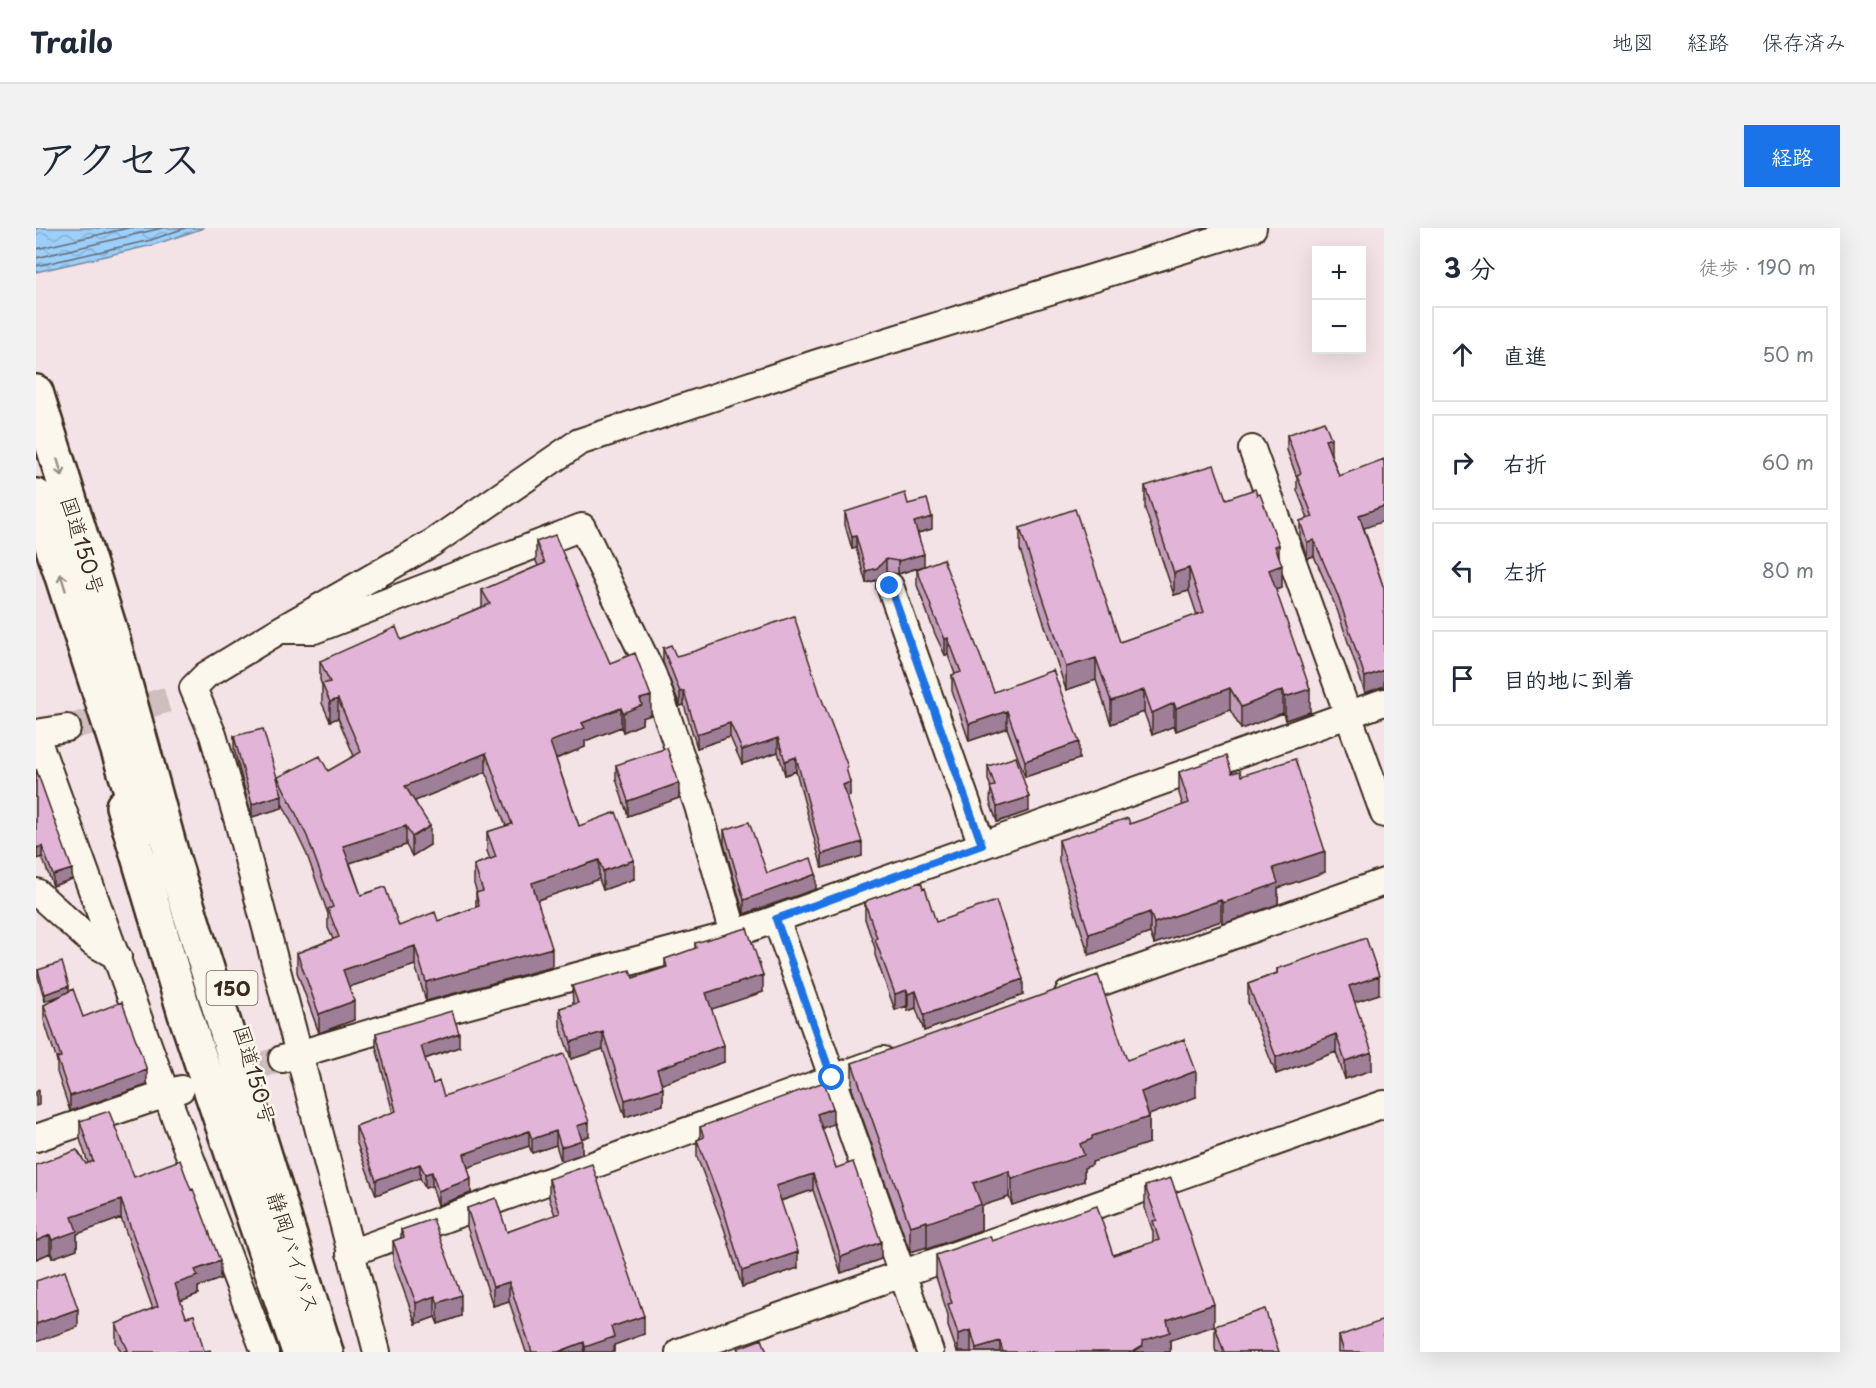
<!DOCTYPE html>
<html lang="ja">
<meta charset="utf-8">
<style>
:root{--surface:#fff;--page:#f2f2f3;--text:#1f2937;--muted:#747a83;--line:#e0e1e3;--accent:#1a73e8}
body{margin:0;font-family:"Playpen Sans","Klee One",sans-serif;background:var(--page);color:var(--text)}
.controls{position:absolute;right:18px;top:18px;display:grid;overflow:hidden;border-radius:0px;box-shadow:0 6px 24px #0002}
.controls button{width:54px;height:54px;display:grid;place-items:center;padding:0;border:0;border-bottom:2px solid var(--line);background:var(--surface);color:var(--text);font:30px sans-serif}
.stop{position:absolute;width:18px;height:18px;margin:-14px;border:4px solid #1a73e8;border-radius:50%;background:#fff}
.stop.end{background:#1a73e8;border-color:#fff;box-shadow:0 2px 6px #0008}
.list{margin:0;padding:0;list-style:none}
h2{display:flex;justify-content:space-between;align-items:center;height:78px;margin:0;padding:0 24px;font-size:26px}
h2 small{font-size:20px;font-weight:400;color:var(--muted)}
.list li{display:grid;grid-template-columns:39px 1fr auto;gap:18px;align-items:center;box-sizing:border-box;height:96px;margin:0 12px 12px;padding:0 12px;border:2px solid var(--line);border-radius:0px}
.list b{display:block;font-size:22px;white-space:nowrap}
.list em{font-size:20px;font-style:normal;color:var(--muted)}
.icon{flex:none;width:33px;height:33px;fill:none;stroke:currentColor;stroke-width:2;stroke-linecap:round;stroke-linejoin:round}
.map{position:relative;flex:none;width:1348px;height:1124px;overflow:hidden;border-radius:0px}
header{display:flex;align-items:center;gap:36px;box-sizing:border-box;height:84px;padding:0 30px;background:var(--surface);border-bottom:2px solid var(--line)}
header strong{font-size:28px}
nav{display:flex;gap:33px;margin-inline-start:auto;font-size:21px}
.intro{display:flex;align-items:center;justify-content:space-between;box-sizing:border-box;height:144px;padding:0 36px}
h1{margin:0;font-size:42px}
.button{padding:15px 27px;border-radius:0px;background:var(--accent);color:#fff;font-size:21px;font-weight:700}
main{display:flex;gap:36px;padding:0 36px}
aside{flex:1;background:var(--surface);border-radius:0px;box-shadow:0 6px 24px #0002}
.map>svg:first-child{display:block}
</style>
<header>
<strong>Trailo</strong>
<nav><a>地図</a><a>経路</a><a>保存済み</a></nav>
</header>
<div class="intro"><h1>アクセス</h1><a class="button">経路</a></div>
<main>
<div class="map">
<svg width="1348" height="1124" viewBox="0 0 1348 1124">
<defs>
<pattern id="water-waves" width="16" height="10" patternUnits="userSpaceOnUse" patternTransform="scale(1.5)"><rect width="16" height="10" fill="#9ccffa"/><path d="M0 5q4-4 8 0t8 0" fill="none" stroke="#87b2d6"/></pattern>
</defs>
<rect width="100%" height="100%" fill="#f4e3e6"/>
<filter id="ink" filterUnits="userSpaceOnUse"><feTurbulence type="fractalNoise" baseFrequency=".0167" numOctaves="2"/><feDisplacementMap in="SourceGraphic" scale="12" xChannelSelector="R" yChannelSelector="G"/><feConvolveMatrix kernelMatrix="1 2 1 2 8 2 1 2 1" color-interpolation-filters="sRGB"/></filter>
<g filter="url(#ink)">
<path fill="url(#water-waves)" stroke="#758da2" stroke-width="1.5" d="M0,0h168l-51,17 -117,27z"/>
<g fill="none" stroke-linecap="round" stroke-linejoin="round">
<path stroke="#626c76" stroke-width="1.5" d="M0,21l92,-21
M0,30l126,-30
M0,38l115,-26 34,-12"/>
<path stroke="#cfbebe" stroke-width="26" stroke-dasharray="26 13" stroke-linecap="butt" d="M31,500l106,-30
M186,849l60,-18"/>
<defs>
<path id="street" d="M1216,221l132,365
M854,358l92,259
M247,402h31l268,-103 71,148 45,131 36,128
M0,505l31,-5
M0,508l130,358 99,258
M0,664l57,51 25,14
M740,691l154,433
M1032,766l316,-112
M246,831l142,-42 310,-83 650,-232
M0,910l145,-49
M314,1025l533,-193
M341,1124l-139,-531 -25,-86 -20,-47 13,-13 74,-45 152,-87 147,-101 238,-79 436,-135
M643,1124l705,-248"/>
<path id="highway" d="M0,164l74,237 63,230 153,493
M0,268l107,332
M87,578l62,208 114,338"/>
</defs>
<use href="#street" stroke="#3b2a1e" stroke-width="30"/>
<use href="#highway" stroke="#3b2a1e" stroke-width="38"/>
<use href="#street" stroke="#fbf7ec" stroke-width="26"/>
<use href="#highway" stroke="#fbf7ec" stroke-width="33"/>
</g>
<path fill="#c29cba" stroke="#3b2a1e" stroke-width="1.5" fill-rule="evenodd" d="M1251,207l44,19 8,22 25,52 20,61 -19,104 -27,-81 -24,-56 -7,2 -7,-21v-16l8,-3 -11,-28v-12l-10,-28z
M1109,258l81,13 53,57 3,32 -6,2 34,122 -25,8 -2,-7 -42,16 -11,-19 -54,21 -2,-5 -22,9 -8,-23 -33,12 -15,-44 -30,10 -46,-140v-22l100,114 77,-27 -8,-24 -15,4 -29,-86z
M809,284l87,17 -14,4 6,33 70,126 85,67 -54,18 -18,-49 -38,13 -17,-50v-16l3,-1 -7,-19h-3l-10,-21 -18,-49v-16l2,-1 -21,6 -12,-2 -9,8 -11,3 -10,-35 -4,1 -7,-24z
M500,314l74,121 41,52 -9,3v6l-19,8 -2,-5 -36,14v6l-29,12 23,67 55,53 -31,11 -4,-11 -62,21 15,67 -126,34 -11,-36 -66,22 5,33 -35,13 -22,-61v-19l36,-14 -5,-11v-14l-21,-59 -25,-52v5l-30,9 -18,-68v-13l44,47v-6l50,-6 26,-15 -16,-38 -8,3 -8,-18v-18l-2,-5v-19l81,-21 81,-33v-17l56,-24 -2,-5zM450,544l20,54 -19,6v19l3,8 -16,6v19l3,9h-1v14l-38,14 -39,5 -38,-31 -11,-32 56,-18 6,11 18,-11 -15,-44z
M627,420l185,129 2,19 -3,1 15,59 -40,12 -26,-97 -11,4 -7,-23 -36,12 -12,-27 -33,11 -13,-43 -4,1 -17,-44z
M580,537l63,33 -51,18 -12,-37z
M952,538l41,45 -32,11 -7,-20 1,-15 -3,-7z
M0,541l36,110 -19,7 -11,-29 -5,2 -1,-3z
M1143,544l53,1 9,3 84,96 -47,16v16l-55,20 -2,-3 -67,23 -4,-11 -61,22 -30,-93v-22l71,-16 53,-18 -4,-13z
M688,602l43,43 49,16 -72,25 -20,-70z
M829,675l71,19 87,73 -99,36 -8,-23 -8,3 -1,-5 -12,4 -20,-55v-7l-10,-29z
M659,715l68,49 -52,17 13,53 -62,22 1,21 -38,12 -22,-68 -32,10 -11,-33v-18l13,-4 -1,-18 61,-8 32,-10v-9l30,-10z
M1241,741l102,25 -25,8 18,68 -27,9 -9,-27 -60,22 -28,-72v-18l29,-11z
M2,742l31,21 14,26 64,68 -77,26 -13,-39v-11l-13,-41v-15l17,-9 -16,5 -7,-24z
M340,805l83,14 -34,12 8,25 11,12 145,40 -8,3 1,15 -21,7 -5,-16 -24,8 -3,-7 -61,21 3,26 -33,12 -6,-19 -7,2 -5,-10 -44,17 -20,-54v-15l37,-13 -17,-66z
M1091,832l69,37 -47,18v28l-57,19v3l-8,3v13l-72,24 -3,-8 -28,9v24l-54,19v-2l-17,5 -58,-163v-26z
M44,893l54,56 86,102 -22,8v7l-18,7 6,16 18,34 -83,1 -5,-10v-18l37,-15 -32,-91 -44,16v15l-25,9 -2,-5 -14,6v-94l50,-1 2,-1 -8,-24z
M797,896l-11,4 14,40 45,91 -40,14 -28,-83 -32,11 17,67 -56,19 -18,-59 -27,-71v-17l3,-1v-12z
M513,951l95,155 -30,11v7h-88l-17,-51 -16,5 -26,-79v-19l40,24 48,-17 -6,-17z
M1109,958l69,140 -44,14v12h-213l-9,-26v-11l-12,-38v-22l56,-14 121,14 40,-13v-10l-8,-24z
M365,1002l60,86 -23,8 -3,-7 -19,7 -23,-63v-20l8,-3z
M1179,1098l64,26h-63l-1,-3z
M1303,1108l45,16h-45z"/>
<path fill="#9e7f97" stroke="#3b2a1e" stroke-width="1.5" d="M1295,210v16l-6,2v-16z
M1348,278v15l-25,9v-15z
M896,289v12l-18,5v-12z
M820,308v12l-4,1v-12z
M1278,312v16l-7,2v-16z
M1243,317v22l3,-2v23l-13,5v-23l6,-24z
M888,326v12l-26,8v-13z
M850,331v13l-9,8 -11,3v-12z
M1153,340v23l-15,4v-22z
M912,410v17h-3v-16z
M1060,430v22l-30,10v-23z
M1348,442v16l-19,7v-16z
M1194,460v22l-54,21v-23z
M1274,461v23l-25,8v-23z
M1108,462v22l-33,12v-23z
M1247,462v23l-42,16v-22z
M648,463v14l-4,1v-14z
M615,468v19l-9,3v6l-19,8v-19l17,-14z
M302,471v19l-8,3v-19z
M1138,475v23l-22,9v-22z
M585,480v19l-36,14v6l-35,14v-19l32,-19z
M971,483v17l-38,13v-17z
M694,495v14l-33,11v-14z
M742,510v14l-36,12v-14z
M1043,514v17l-54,18v-16z
M450,525v19l-81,33v-19z
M760,529v14l-11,4v-14z
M814,554v14l-7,3v-14z
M643,555v15l-51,18v-15z
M246,567v13l-30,9v-13z
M993,569v14l-32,11v-15z
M370,598v19l-63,20v-19z
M394,598v19l-18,11v-19z
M826,614v14l-40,12v-14z
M6,618v11l-5,2v-11z
M1289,623v21l-47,16v16l-55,20v-21l50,-35z
M563,632v19l-67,23v-19z
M598,632v19l-31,11v-19z
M36,641v10l-19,7v-11z
M780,646v15l-72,25v-14z
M1185,672v21l-67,23v-21z
M1114,684v21l-61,22v-21z
M379,718v19l-72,24v-19z
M516,720v19l-126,34v-19z
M727,747v17l-57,19v-18z
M1343,748v18l-30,10v-18z
M987,751v16l-99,36v-16z
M33,758v7l-24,8v-7z
M871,762v16l-12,4v-16z
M880,763v17l-8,3v-17z
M318,773v19l-35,13v-19z
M567,804v17l-32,10v-17z
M423,805v14l-38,13v-14z
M1300,806v18l-60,22v-17z
M688,817v17l-67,24v-17z
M1336,824v18l-27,9v-18z
M111,842v15l-77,26v-15z
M1160,843v26l-55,21v-26z
M627,860v17l-38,12v-17z
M3,862v15l-3,1v-14z
M797,880v16l-16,6v-16z
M1113,889v26l-57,19v3l-8,3v13l-72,24v-26l68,-35 12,-8z
M553,894v14l-12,4v-14z
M493,903v15l-65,23v-15z
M520,903v14l-24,8v-14z
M546,912v14l-21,7v-14z
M384,936v14l-44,17v-15z
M973,943v26l-28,9v24l-54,19v-26l46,-40z
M396,944v14l-7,2v-14z
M777,946v16l-37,12v-16z
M435,951v14l-33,12v-14z
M85,972v18l-44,16v15l-25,9v-18l20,-23z
M891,993v26l-17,5v-26z
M14,1007v18l-14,6v-18z
M845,1014v17l-40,14v-16z
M762,1024v16l-56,19v-16z
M184,1033v18l-22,8v7l-23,9v-19l20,-14z
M473,1054v19l-16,5v-19z
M425,1067v21l-23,8v-21z
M399,1068v21l-19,7v-21z
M1178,1076v22l-44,14v12h-37l9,-11 25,-21z
M42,1081v18l-42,15v-18z
M608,1088v18l-30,11v7h-29v-5l26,-20z
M935,1102v22h-13v-18z
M964,1113v11h-24v-4z
M548,1114v10h-26z"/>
<path fill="#e2b5d8" stroke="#3b2a1e" stroke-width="1.5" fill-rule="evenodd" d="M1288,193l7,17 -6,2 14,36 45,-17v47l-25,9 25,74v81l-19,7 -27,-81 -24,-56 -7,2 -7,-21 13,-4 -16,-42 4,-2 -14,-38z
M1178,237l12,34 29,-10 2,6 3,-1 19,51 -4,1 7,19 -13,5 41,119 -25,8 -2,-7 -42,17 -11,-19 -54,20 -2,-5 -22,10 -8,-23 -33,11 -15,-43 -30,9 -46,-139 55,-19 45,133 84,-30 -15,-44 -15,5 -29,-87z
M869,265l3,11 19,-5 5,18 -18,5 10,32 -26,7 -12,-2 -9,9 -11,3 -10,-35 -4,1 -7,-25z
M519,307l55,128 25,-10 16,43 -11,3 2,6 -19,8 -2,-5 -39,15 3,5 -35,14 29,84 37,-14 18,48 -31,11 -4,-11 -67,23 20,65 -126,34 -11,-36 -72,24 11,31 -35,13 -22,-61 42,-16 -11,-28 5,-2 -26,-71 -29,-59 42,-21 8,15 33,-19 -23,-53 -8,3 -8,-18 8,-2 -10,-21 76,-34 5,13 89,-36 -8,-14 63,-27 -9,-21zM450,525l26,71 -25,8 9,25 -22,8 9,26 -7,2 3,13 -41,15 -3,-9 -36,14 -14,-39 -24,8 -18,-49 63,-20 6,11 18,-11 -25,-40z
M907,331l51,133 59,-22 26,72 -54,19 -18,-50 -38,13 -17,-49 9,-3 -13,-34 -3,1 -10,-22 -18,-48z
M758,388l27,81 27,70 -2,1 4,14 -7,3 19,57 -40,12 -26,-97 -11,4 -7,-23 -36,12 -12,-27 -33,11 -13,-43 -4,1 -17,-44 8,-3 5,11 19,-5z
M227,501l19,66 -30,9 -18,-68z
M631,520l12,35 -51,18 -12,-36z
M1190,528l6,17 8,-2 1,5 54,-17 30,92 -52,17 5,15 -55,20 -2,-3 -67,23 -4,-11 -61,22 -30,-94 69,-22 2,6 59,-21 -10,-31z
M980,529l13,40 -32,10 -7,-20 5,-1 -7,-20z
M0,541l36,100 -19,6 -11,-29 -5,2 -1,-3z
M713,594l18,51 44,-15 5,16 -72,26 -20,-70z
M885,654l2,7 2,-1 11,34 60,-21 27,78 -99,36 -8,-24 -8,3 -1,-4 -12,4 -20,-55 2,-1 -12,-35 3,-3z
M711,700l16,47 -57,18 18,52 -67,24 6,19 -38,12 -22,-68 -32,10 -11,-34 18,-5 -6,-17 58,-16 3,8 34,-11 -2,-8 31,-11 -1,-5z
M1330,710l13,38 -30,10 23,66 -27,9 -9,-27 -60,23 -28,-73 30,-11 -1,-4z
M26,734l7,24 -24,8 -7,-24z
M1062,747l29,85 57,-21 12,32 -55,21 8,25 -57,19v3l-12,5 4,11 -72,24 -3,-8 -36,12 8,21 -54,19v-2l-17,5 -58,-163z
M37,761l10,28 39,-15 25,68 -77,26 -13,-38 4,-1 -17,-52z
M416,783l7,22 -38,13 12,38 6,-3 5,15 120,-42 25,68 -12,4 5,14 -21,7 -5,-16 -24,8 -3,-8 -65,23 7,25 -33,12 -6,-19 -7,2 -5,-10 -44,16 -20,-54 40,-15 -20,-78z
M788,854l9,26 -16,6 19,54 17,-6 28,80 -40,15 -28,-83 -37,12 22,66 -56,19 -18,-60 -27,-71 7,-3 -4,-10z
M73,883l25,66 46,-17 11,30 2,-1 27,72 -25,9 3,6 -23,8 11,33 8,-2 10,36 6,-1 1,2h-89l6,-2 -12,-26 42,-18 -37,-106 -49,17 5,14 -25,9 -2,-5 -14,6v-76l41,-15 9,14 7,-3 -13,-40z
M556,936l52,152 -33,11 3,10 -29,10 -1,-5 -26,10h-26l-23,-70 -16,5 -26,-79 29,-10 11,34 53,-19 -11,-34z
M1135,950l43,126 -47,16 3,12 -28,9 1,5 -10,6h-130l-3,-11 -24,7 -5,-18 -13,4 -10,-30 4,-1 -16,-48 54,-19 2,5 105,-35 16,49 46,-15 -6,-19 4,-1 -12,-34z
M397,991l28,76 -23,8 -3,-7 -19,7 -23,-62 11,-4 -3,-7z
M29,1043l13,38 -42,15v-43z
M1229,1081l14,43h-55l-9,-26z
M1348,1092v32h-40l-5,-16z
M726,1111l5,13h-29l2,-1 -2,-3z"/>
<defs><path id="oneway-shaft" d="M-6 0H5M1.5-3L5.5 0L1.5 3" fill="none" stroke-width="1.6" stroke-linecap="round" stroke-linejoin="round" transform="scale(1.5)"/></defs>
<g stroke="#9b9085">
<use href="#oneway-shaft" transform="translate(24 240) rotate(73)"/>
<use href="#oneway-shaft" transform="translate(27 354) rotate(-107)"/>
</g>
</g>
<g fill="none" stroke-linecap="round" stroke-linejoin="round" filter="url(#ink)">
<path stroke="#1a73e8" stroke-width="8" d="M796,850l-56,-159 206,-74 -92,-259"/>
</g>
<g text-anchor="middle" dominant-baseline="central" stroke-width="5" stroke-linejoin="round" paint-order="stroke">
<rect fill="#fbf7ec" stroke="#75685c" stroke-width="1.5" x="170.5" y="743" width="51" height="34" rx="4.5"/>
<g font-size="20" font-weight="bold" fill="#3b2a1e">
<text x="196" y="760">150</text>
</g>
<g font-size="21" fill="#3b2a1e" stroke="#fbf7ec">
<text transform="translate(48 317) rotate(73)">国道150号</text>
<text transform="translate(220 846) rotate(74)">国道150号</text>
<text transform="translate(259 1024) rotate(72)">静岡バイパス</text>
</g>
</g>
</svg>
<div class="controls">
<button>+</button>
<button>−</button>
</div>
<div class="stop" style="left:796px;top:850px"></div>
<div class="stop end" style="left:854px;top:358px"></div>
</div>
<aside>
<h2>3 分<small>徒歩 · 190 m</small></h2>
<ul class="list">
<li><svg class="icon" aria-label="ahead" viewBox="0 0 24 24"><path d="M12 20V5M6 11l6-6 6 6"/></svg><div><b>直進</b></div><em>50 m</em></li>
<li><svg class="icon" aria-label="right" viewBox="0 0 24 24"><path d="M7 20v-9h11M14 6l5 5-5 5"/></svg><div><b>右折</b></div><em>60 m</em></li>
<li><svg class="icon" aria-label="left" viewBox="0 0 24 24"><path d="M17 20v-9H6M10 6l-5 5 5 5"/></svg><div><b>左折</b></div><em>80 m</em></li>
<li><svg class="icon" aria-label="arrive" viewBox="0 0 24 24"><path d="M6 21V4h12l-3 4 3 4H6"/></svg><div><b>目的地に到着</b></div></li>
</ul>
</aside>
</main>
